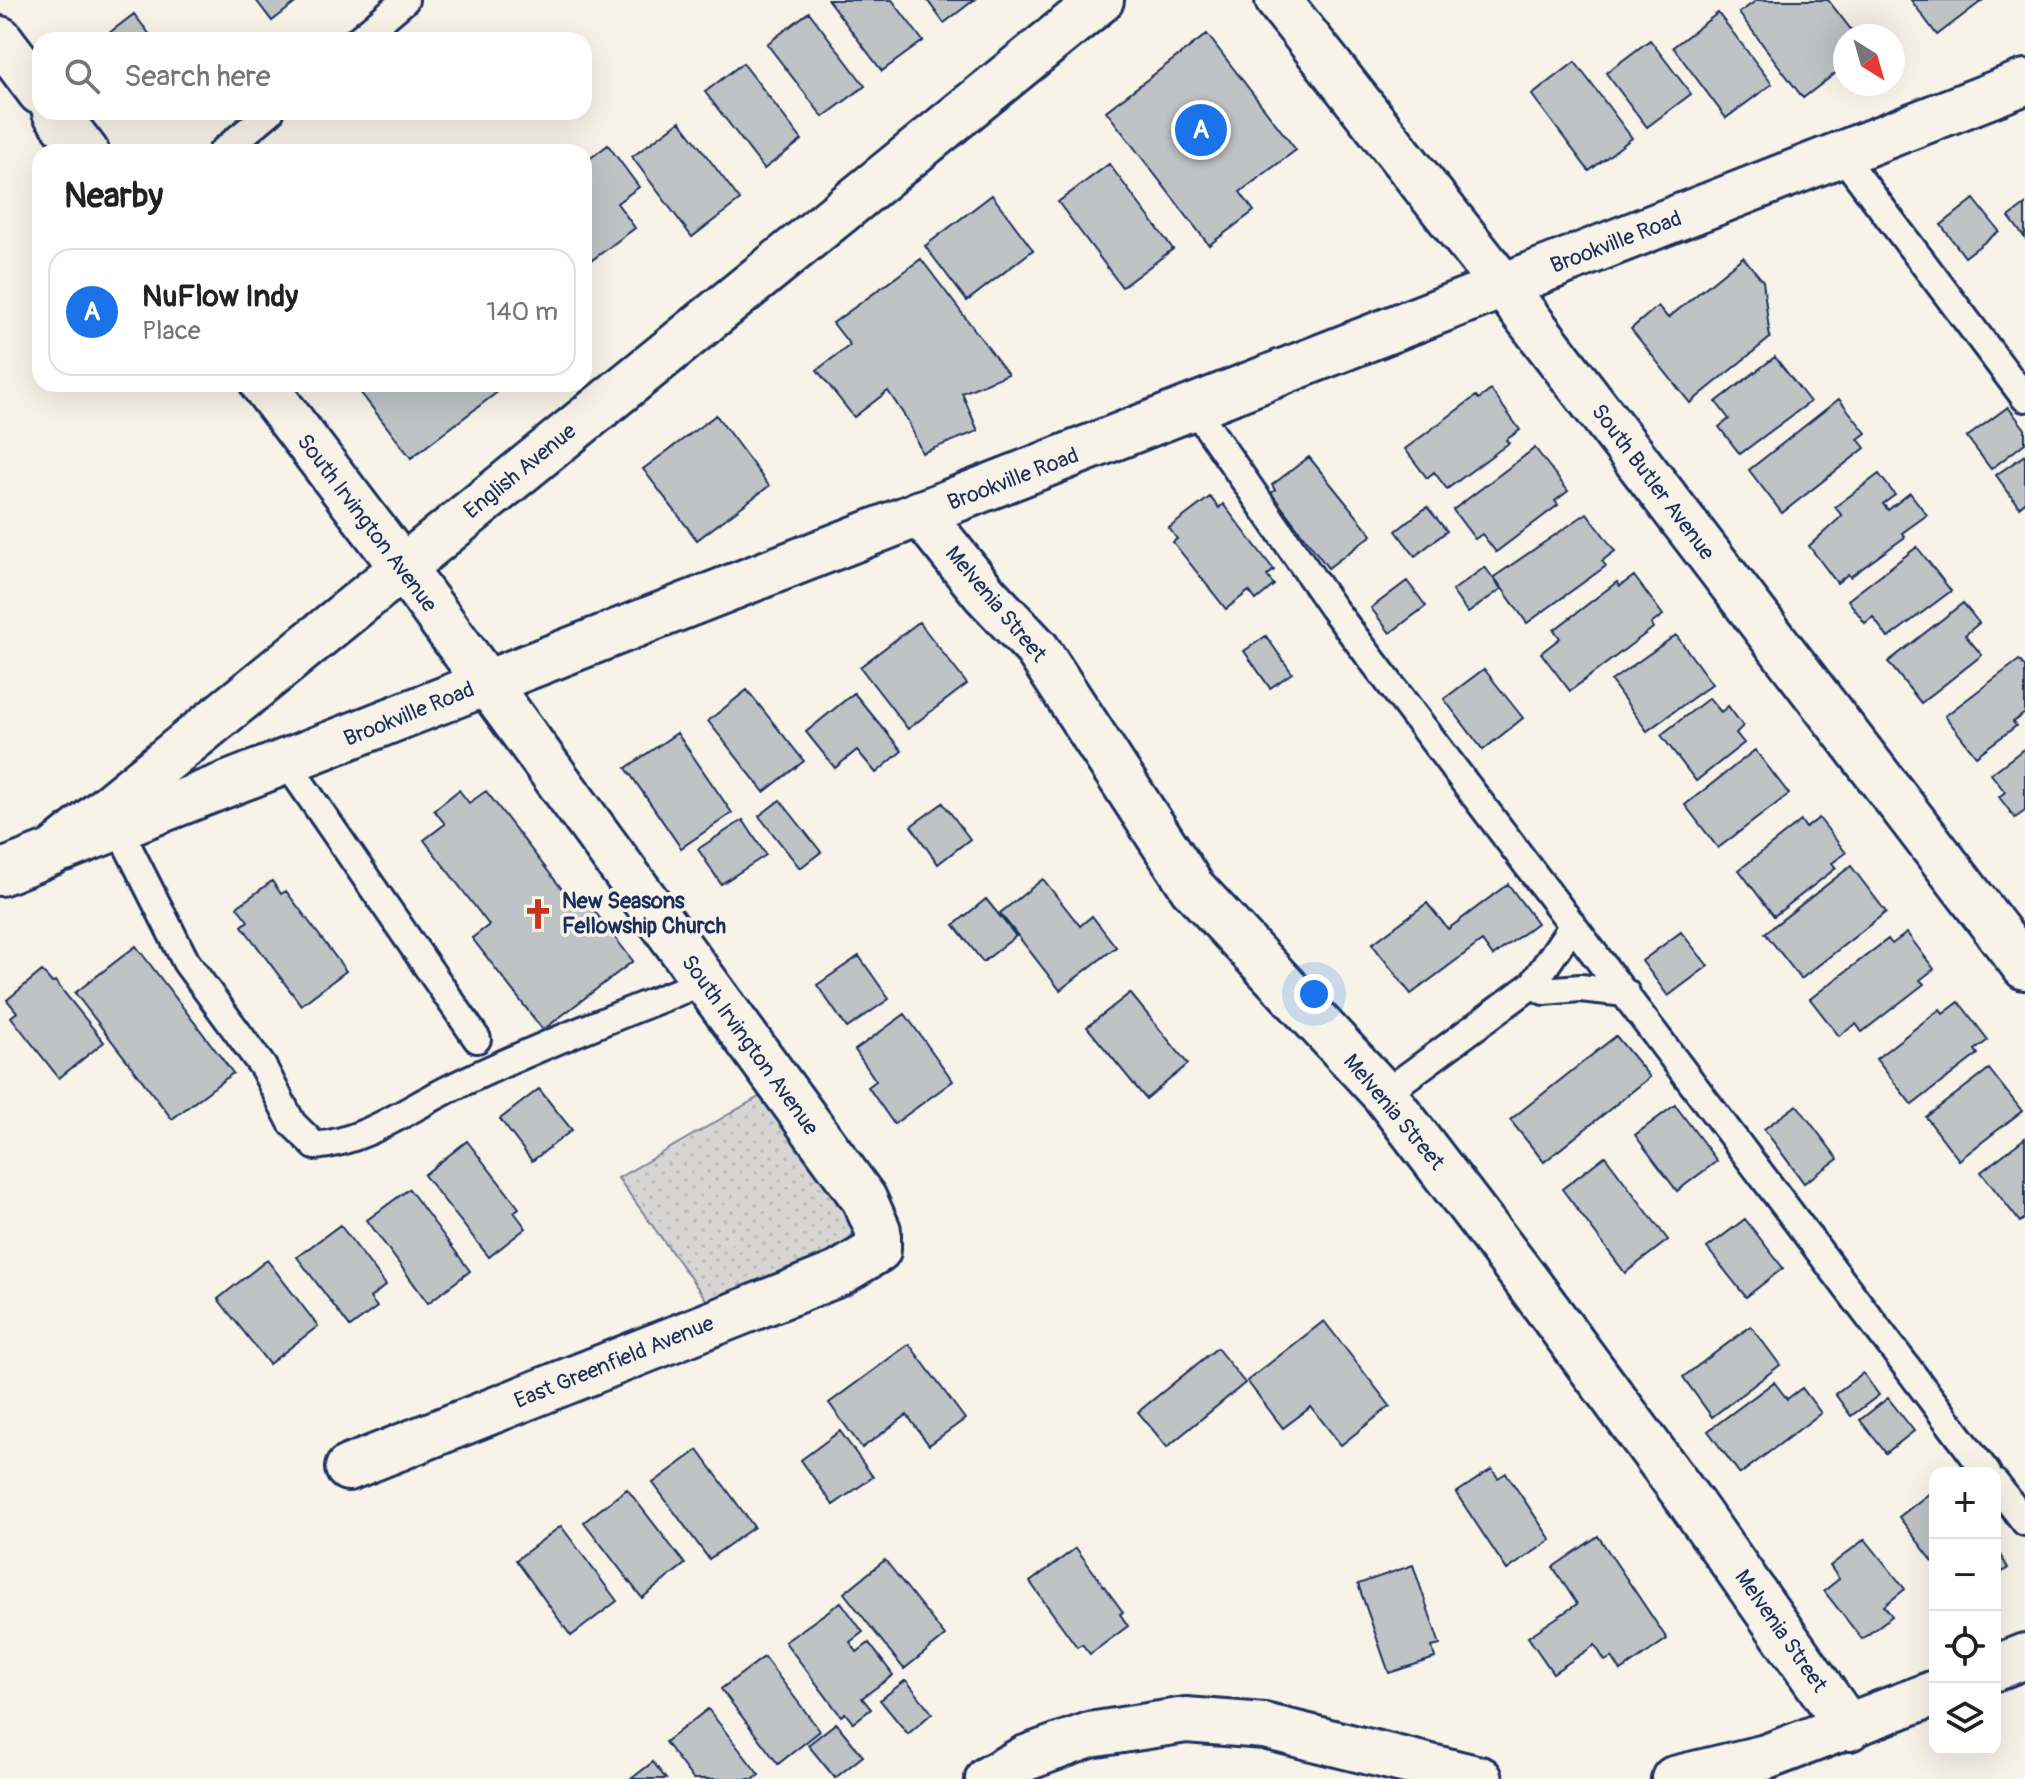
<!DOCTYPE html>
<meta charset="utf-8">
<style>
:root{--surface:#fff;--page:#f2f2f2;--text:#222;--muted:#767676;--line:#e0e0e0;--accent:#1a73e8}
body{margin:0;font-family:Pangolin,sans-serif;background:var(--page);color:var(--text)}
.controls{position:absolute;right:24px;bottom:24px;display:grid;overflow:hidden;border-radius:16px;box-shadow:0 8px 32px #0002}
.controls button{width:72px;height:72px;display:grid;place-items:center;padding:0;border:0;border-bottom:2px solid var(--line);background:var(--surface);color:var(--text);font:40px sans-serif}
.compass{position:absolute;left:1833px;top:24px;width:72px;height:72px;border-radius:50%;background:var(--surface);box-shadow:0 8px 32px #0002;rotate:143deg}
.you{position:absolute;left:1314px;top:994px;width:28px;height:28px;margin:-20px;border:6px solid #fff;border-radius:50%;background:#1a73e8;box-shadow:0 0 0 12px #1a73e833}
.badge{display:grid;place-items:center;width:52px;height:52px;border-radius:50%;background:var(--accent);color:#fff;font-size:26px;font-weight:700}
.pin{position:absolute;translate:-50% -50%;border:4px solid #fff;box-shadow:0 2px 8px #0006}
.list{margin:0;padding:0;list-style:none}
h2{display:flex;justify-content:space-between;align-items:center;height:104px;margin:0;padding:0 32px;font-size:34px}
h2 small{font-size:26px;font-weight:400;color:var(--muted)}
.list li{display:grid;grid-template-columns:52px 1fr auto;gap:24px;align-items:center;box-sizing:border-box;height:128px;margin:0 16px 16px;padding:0 16px;border:2px solid var(--line);border-radius:24px}
.list b{display:block;font-size:30px;white-space:nowrap}
.list p{margin:0;font-size:26px;white-space:nowrap;color:var(--muted)}
.list em{font-size:26px;font-style:normal;color:var(--muted)}
.icon{flex:none;width:44px;height:44px;fill:none;stroke:currentColor;stroke-width:2;stroke-linecap:round;stroke-linejoin:round}
.map{position:relative;flex:none;width:2025px;height:1779px;overflow:hidden}
.search{position:absolute;background:var(--surface);box-shadow:0 8px 32px #0002;left:32px;top:32px;width:560px;height:88px;display:flex;align-items:center;gap:20px;box-sizing:border-box;padding:0 28px;border-radius:24px;color:var(--muted);font-size:30px}
.panel{position:absolute;background:var(--surface);box-shadow:0 8px 32px #0002;left:32px;top:144px;width:560px;height:248px;border-radius:24px}
.map>svg:first-child{display:block}
</style>
<div class="map">
<svg width="2025" height="1779" viewBox="0 0 2025 1779">
<defs>
<pattern id="grass-dots" width="8" height="8" patternUnits="userSpaceOnUse" patternTransform="scale(2)"><rect width="8" height="8" fill="#d7d6d4"/><path d="M2 2h.1M6 6h.1" fill="none" stroke="#b8b8b8" stroke-width="1.8" stroke-linecap="round"/></pattern>
</defs>
<rect width="100%" height="100%" fill="#f7f3e8"/>
<filter id="ink" filterUnits="userSpaceOnUse"><feTurbulence type="fractalNoise" baseFrequency=".0125" numOctaves="2"/><feDisplacementMap in="SourceGraphic" scale="16" xChannelSelector="R" yChannelSelector="G"/><feConvolveMatrix kernelMatrix="1 2 1 2 8 2 1 2 1" color-interpolation-filters="sRGB"/></filter>
<g filter="url(#ink)">
<path fill="url(#grass-dots)" stroke="#798299" stroke-width="2" d="M764,1094l93,131 -13,25 -134,55 -92,-127z"/>
<path fill="#c0c3c5" stroke="#1b2f5e" stroke-width="2" d="M256,0h43l-27,21z
M828,0h64l31,41 -41,30z
M927,0h47l-30,23z
M1757,0h71l28,36h-11v30l-42,32 -64,-85z
M1911,0h72l-46,35z
M809,12l56,74 -42,31 -56,-73z
M1718,13l54,71 -46,34 -53,-71z
M134,14l20,26h-54z
M1207,34l89,116 -56,42 14,19 -45,34 -103,-134z
M1650,40l41,54 -44,33 -41,-54z
M1575,62l57,76 -43,33 -57,-76z
M743,63l59,77 -38,29 -59,-77z
M680,121l60,79 -48,37 -60,-80z
M608,145l31,42 -22,16 18,25 -43,32 -8,-10v-87z
M1109,164l64,85 -51,38 -64,-85z
M992,195l41,55 -66,51 -42,-55z
M1974,199l25,32 -34,26 -24,-32z
M2025,205v33l-16,-21z
M1743,257l20,24 7,57 -80,65 -59,-74 27,-23 10,12z
M921,259l87,115 -46,19 16,38 -56,22 -14,-32 -20,-30 -34,26 -37,-47 33,-25 -17,-22z
M1775,357l35,45 -70,52 -21,-27 10,-8 -13,-17z
M354,384h154l-97,74z
M1491,390l29,40 -14,10 3,3 -62,46 -13,-17 -7,6 -22,-29 71,-53 3,3z
M1839,399l27,34 -8,6 7,9 -83,65 -33,-43z
M2008,407l17,22v14l-34,26 -24,-32z
M716,415l53,71 -72,54 -54,-71z
M1535,448l33,43 -13,10 3,4 -62,47 -14,-18 -7,5 -22,-29z
M2025,455v47l-6,5 -23,-32z
M1309,457l63,78 -44,33 -57,-75 4,-3 -3,-5z
M1879,474l16,21 -12,9 5,6 22,-17 17,22 -25,18 3,4 -55,40 -2,-3 -11,9 -28,-37 33,-30 -7,-9z
M1210,497l9,11 4,-4 51,66 -7,6 7,9 -18,15 -7,-9 -23,18 -53,-67 4,-3 -8,-11z
M1427,507l20,24 -32,25 -19,-25z
M1587,513l28,38 -13,10 4,5 -79,57 -33,-46z
M1917,547l34,44 -63,47 -15,-21 -8,6 -17,-23z
M1485,567l16,22 -33,24 -16,-22z
M1634,576l29,39 -12,9 2,4 -83,63 -29,-38 19,-15 -6,-8 63,-48 3,4z
M1407,581l19,25 -36,27 -19,-25z
M1963,603l16,20 -14,12 17,20 -61,48 -33,-41z
M919,622l48,62 -59,45 -48,-62z
M1676,635l36,49 -65,47 -36,-50z
M1266,636l26,37 -22,15 -26,-37z
M2019,660l6,7v46l-12,9 3,4 -40,30 -31,-40z
M1484,669l39,49 -40,32 -39,-51z
M747,690l57,71 -40,31 -56,-71z
M854,693l48,58 -26,22 -19,-23 -22,18 -29,-36z
M1709,698l12,14 7,-6 15,20 -7,7 8,10 -48,38 -35,-46z
M677,733l55,80 -51,35 -55,-80z
M2025,748v63l-10,7 -16,-21 6,-5 -14,-18z
M1755,750l34,44 -71,54 -33,-43z
M459,790l10,13 17,-12 86,111 10,-7 51,66 -90,69 -71,-92 17,-13 -65,-85 21,-16 -11,-14z
M780,800l41,52 -21,16 -41,-52z
M943,803l27,36 -32,25 -27,-38z
M1819,818l27,35 -14,10 4,5 -62,48 -35,-46 62,-49 5,7z
M743,820l23,35 -45,29 -23,-35z
M1851,866l35,46 -85,67 -36,-46z
M1043,879l37,47 12,-10 24,31 -56,43 -60,-77z
M272,881l9,13 5,-3 60,80 -45,34 -59,-79 6,-5 -11,-14z
M1508,884l29,39 -44,33 -11,-15 -71,53 -39,-50 55,-41 21,26z
M986,899l30,37 -33,26 -29,-37z
M1681,932l27,34 -40,30 -26,-35z
M1907,933l27,36 -14,11 4,4 -62,48 -6,-8 -17,12 -29,-37 78,-60 4,5z
M136,946l97,127 -61,46 -97,-126z
M859,956l30,43 -42,29 -30,-43z
M42,971l10,12 3,-2 49,61 -45,36 -48,-61 6,-5 -10,-12z
M1130,993l58,71 -42,35 -59,-72z
M1959,1002l29,38 -13,10 3,4 -66,51 -36,-46 64,-50 3,5z
M905,1014l48,67 -59,43 -26,-37 8,-6 -21,-31z
M1616,1036l34,41 -106,85 -34,-42z
M1989,1069l33,42 -63,49 -33,-43z
M539,1089l33,41 -40,31 -32,-42z
M1675,1105l42,56 -40,30 -42,-56z
M1797,1105l41,54 -34,24 -40,-54z
M2025,1138v80l-5,4 -39,-50z
M467,1141l52,67 -5,4 12,16 -37,29 -65,-82z
M1605,1156l63,84 -43,33 -63,-84z
M409,1189l61,82 -42,32 -61,-83z
M1745,1219l38,49 -37,29 -39,-49z
M340,1225l46,60 -16,13 7,9 -27,20 -53,-70z
M267,1260l51,66 -49,38 -51,-65z
M1324,1321l66,85 -49,39 -30,-38 -28,21 -36,-47z
M1751,1326l29,39 -68,52 -29,-40z
M909,1344l56,75 -36,26 -22,-30 -45,33 -33,-45z
M1217,1348l28,35 -78,64 -29,-35z
M1863,1373l16,22 -28,21 -16,-22z
M1774,1382l13,17 15,-11 19,25 -81,61 -32,-43z
M1888,1398l26,33 -28,22 -26,-33z
M840,1431l33,46 -40,28 -32,-45z
M698,1450l56,77 -45,32 -56,-76z
M1492,1469l6,9 8,-5 45,67 -44,30 -51,-77z
M627,1489l58,75 -43,34 -58,-76z
M1935,1489v75l-36,-47z
M561,1526l56,75 -46,35 -55,-76z
M1598,1536l69,103 -46,32 -9,-14 -7,4 -10,-16 -42,28 -25,-36 49,-33 -24,-37z
M1865,1539l40,50 -21,17 8,10 -30,23 -38,-48 15,-12 -9,-13z
M1995,1546l13,22 -13,10z
M1076,1548l47,64 -3,2 8,12 -38,28 -8,-10 -5,3 -47,-65z
M885,1560l60,76 -41,33 -60,-76z
M1413,1565l27,80 -8,2 3,11 -46,15 -31,-89z
M841,1602l22,30 -13,10 7,10 12,-9 24,32 -31,23 9,11 -18,14 -8,-10 -4,3 -56,-74z
M764,1657l56,74 -42,33 -57,-75z
M906,1680l26,33 -24,21 -28,-34z
M708,1709l51,66 -5,4h-61l-28,-37z
M836,1723l27,33 -28,22 -27,-33z
M653,1762l13,17h-35z"/>
<g fill="none" stroke-linecap="round" stroke-linejoin="round">
<defs>
<path id="service" d="M358,40l47,-40
M222,152l48,-40
M1841,154l184,244
M1195,409l137,198 655,866
M287,763l190,276
M118,827l68,135 77,105 29,56 23,23c52,-5 94,-38 140,-60 81,-39 165,-71 248,-104
M1533,984l11,7 36,-3 46,5
M1384,1094l149,-110 40,-59
M1995,1483l30,39"/>
<path id="minor" d="M1278,0l226,287 521,680
M0,39l40,53
M55,112l31,40
M263,384l139,183 462,632 14,31v20l-40,24 -490,194
M920,513l65,81 52,55 155,238 192,207 142,186 165,223 158,225
M1995,1668l30,-12
M988,1779l38,-21 64,-23 96,-15 78,6 216,53
M1674,1779l92,-22 169,-64"/>
<path id="tertiary" d="M64,848l1961,-766"/>
<path id="secondary" d="M0,873l53,-21 1048,-852"/>
</defs>
<use href="#service" stroke="#1b2f5e" stroke-width="32"/>
<use href="#minor" stroke="#1b2f5e" stroke-width="50"/>
<use href="#tertiary" stroke="#1b2f5e" stroke-width="50"/>
<use href="#secondary" stroke="#1b2f5e" stroke-width="50"/>
<use href="#service" stroke="#f7f3e8" stroke-width="26"/>
<use href="#minor" stroke="#f7f3e8" stroke-width="44"/>
<use href="#tertiary" stroke="#f7f3e8" stroke-width="44"/>
<use href="#secondary" stroke="#f7f3e8" stroke-width="44"/>
</g>
</g>
<defs>
<symbol id="church-bare" viewBox="-9 -9 18 18"><path d="M-1.2-6h2.4v3.5h3.3v2.4h-3.3V6h-2.4V-.1h-3.3v-2.4h3.3Z" fill="#c8321e" stroke="#f7f3e8" stroke-width="2.5" paint-order="stroke"/></symbol>
</defs>
<g fill-rule="evenodd">
<use href="#church-bare" x="516" y="892" width="44" height="44"/>
</g>
<g text-anchor="middle" dominant-baseline="central" stroke-width="7" stroke-linejoin="round" paint-order="stroke">
<g font-size="22" fill="#1b2f5e" stroke="#f7f3e8">
<text transform="translate(1616 242) rotate(-21)">Brookville Road</text>
<text transform="translate(520 471) rotate(-39)">English Avenue</text>
<text transform="translate(1013 479) rotate(-21)">Brookville Road</text>
<text transform="translate(1653 482) rotate(53)">South Butler Avenue</text>
<text transform="translate(367 523) rotate(53)">South Irvington Avenue</text>
<text transform="translate(996 604) rotate(50)">Melvenia Street</text>
<text transform="translate(409 714) rotate(-22)">Brookville Road</text>
<text transform="translate(750 1045) rotate(54)">South Irvington Avenue</text>
<text transform="translate(1394 1112) rotate(50)">Melvenia Street</text>
<text transform="translate(614 1362) rotate(-22)">East Greenfield Avenue</text>
<text transform="translate(1781 1631) rotate(55)">Melvenia Street</text>
</g>
<g font-size="22" font-weight="bold" fill="#1b2f5e" stroke="#f7f3e8" text-anchor="start">
<text x="562" y="901">New Seasons<tspan x="562" dy="25">Fellowship Church</tspan></text>
</g>
</g>
</svg>
<div class="controls">
<button>+</button>
<button>−</button>
<button><svg class="icon" aria-label="locate" viewBox="0 0 24 24"><circle cx="12" cy="12" r="6"/><path d="M12 2v4M12 18v4M2 12h4M18 12h4"/></svg></button>
<button><svg class="icon" aria-label="layers" viewBox="0 0 24 24"><path d="M12 4l9 5-9 5-9-5zM3 14l9 5 9-5"/></svg></button>
</div>
<svg class="compass" viewBox="-18 -18 36 36"><path d="M0-13l5 13h-10z" fill="#e53935"/><path d="M0 13l5-13h-10z" fill="#767676"/></svg>
<div class="you"></div>
<div class="pin badge" style="left:1201px;top:130px">A</div>
<div class="search"><svg class="icon" aria-label="search" viewBox="0 0 24 24"><circle cx="10" cy="10" r="6"/><path d="M15 15l6 6"/></svg>Search here</div>
<section class="panel">
<h2>Nearby<small></small></h2>
<ul class="list">
<li><span class="badge">A</span><div><b>NuFlow Indy</b><p>Place</p></div><em>140 m</em></li>
</ul>
</section>
</div>
